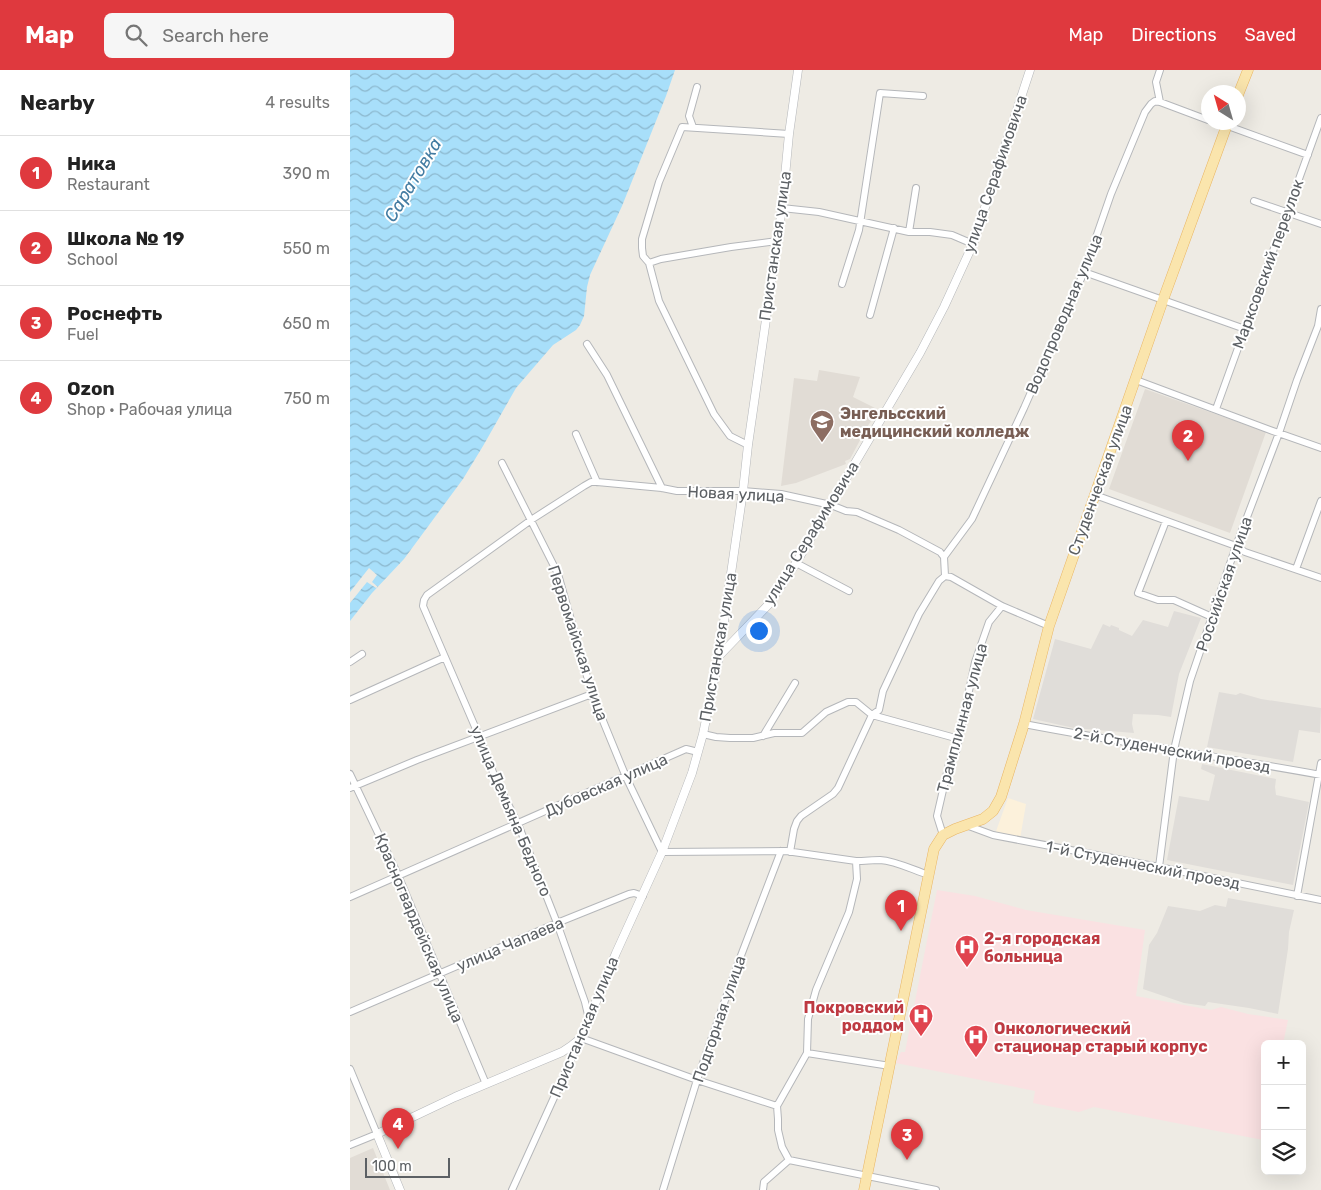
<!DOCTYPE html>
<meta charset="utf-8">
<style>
:root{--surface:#fff;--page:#f6f6f6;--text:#222;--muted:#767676;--line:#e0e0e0;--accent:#df393e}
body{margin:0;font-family:Rubik,sans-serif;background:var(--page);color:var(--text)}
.controls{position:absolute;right:15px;bottom:15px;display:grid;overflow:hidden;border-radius:8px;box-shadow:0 5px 20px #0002}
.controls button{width:45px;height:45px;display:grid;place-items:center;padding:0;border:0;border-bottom:1px solid var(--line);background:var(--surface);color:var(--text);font:25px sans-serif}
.compass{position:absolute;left:851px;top:15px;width:45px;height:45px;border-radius:50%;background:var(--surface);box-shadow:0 5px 20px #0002;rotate:323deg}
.scale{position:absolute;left:15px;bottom:12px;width:85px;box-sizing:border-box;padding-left:5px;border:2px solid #5c6064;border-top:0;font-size:14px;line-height:18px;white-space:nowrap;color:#5c6064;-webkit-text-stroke:4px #fff;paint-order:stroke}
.you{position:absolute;left:408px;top:560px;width:18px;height:18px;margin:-12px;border:4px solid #fff;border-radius:50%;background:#1a73e8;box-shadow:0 0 0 8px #1a73e833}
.badge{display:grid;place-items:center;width:32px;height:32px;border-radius:50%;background:var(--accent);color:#fff;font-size:16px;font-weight:700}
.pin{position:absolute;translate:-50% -41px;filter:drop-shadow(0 1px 2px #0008)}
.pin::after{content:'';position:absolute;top:26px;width:18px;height:15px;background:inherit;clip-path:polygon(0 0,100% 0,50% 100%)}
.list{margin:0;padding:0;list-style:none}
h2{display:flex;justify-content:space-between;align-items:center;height:65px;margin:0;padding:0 20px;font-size:21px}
h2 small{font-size:16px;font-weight:400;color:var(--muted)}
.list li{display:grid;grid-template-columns:32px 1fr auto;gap:15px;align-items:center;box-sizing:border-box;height:75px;padding:0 20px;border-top:1px solid var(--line)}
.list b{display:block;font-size:19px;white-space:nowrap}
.list p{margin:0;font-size:16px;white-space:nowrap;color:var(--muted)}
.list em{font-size:16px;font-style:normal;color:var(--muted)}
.icon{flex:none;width:28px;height:28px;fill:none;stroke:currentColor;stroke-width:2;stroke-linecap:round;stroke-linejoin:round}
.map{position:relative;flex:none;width:971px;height:1120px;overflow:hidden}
header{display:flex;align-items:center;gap:30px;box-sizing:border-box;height:70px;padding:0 25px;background:var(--accent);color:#fff}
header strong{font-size:24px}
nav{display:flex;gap:28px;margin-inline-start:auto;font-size:18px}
.search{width:350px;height:45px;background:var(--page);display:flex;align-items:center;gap:12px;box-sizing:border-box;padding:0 18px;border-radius:8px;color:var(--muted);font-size:19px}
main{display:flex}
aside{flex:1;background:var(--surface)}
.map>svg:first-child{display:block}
</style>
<header>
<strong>Map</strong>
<div class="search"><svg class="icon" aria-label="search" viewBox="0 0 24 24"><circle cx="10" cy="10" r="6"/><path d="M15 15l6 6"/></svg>Search here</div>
<nav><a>Map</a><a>Directions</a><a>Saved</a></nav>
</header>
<main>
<aside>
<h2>Nearby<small>4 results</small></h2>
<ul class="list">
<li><span class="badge">1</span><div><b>Ника</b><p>Restaurant</p></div><em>390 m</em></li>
<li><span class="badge">2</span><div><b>Школа № 19</b><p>School</p></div><em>550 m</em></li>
<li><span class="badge">3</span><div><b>Роснефть</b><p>Fuel</p></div><em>650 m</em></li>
<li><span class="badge">4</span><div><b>Ozon</b><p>Shop · Рабочая улица</p></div><em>750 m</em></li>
</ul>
</aside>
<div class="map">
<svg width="971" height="1120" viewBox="0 0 971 1120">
<defs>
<pattern id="water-waves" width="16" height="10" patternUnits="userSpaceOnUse" patternTransform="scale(1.25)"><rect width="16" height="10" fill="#a8dffa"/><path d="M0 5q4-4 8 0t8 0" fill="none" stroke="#8cb8ce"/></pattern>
</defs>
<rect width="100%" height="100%" fill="#eeebe4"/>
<path fill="#fcf1db" d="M658,728l18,6 -6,35 -25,-5z"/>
<path fill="#e0ddd9" d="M824,541l27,7 -22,56 -8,43 -13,-2 -25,-1 -1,10 2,9 -60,-5 -41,-9 22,-80 36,10 12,-25 7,3 1,-2 8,3v2l13,6 11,-16 25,7z
M869,622l17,3 4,-2 21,6 60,9 -1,25 -21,-3 -6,32 -86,-15z
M852,694l74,15 -1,8 1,8 33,7 -16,83 -126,-25 12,-64 30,5 6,-26 -14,-6z
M878,828l66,12 -5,22 -1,17 -10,65 -29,-6 -41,-6 -3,4 -21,-3 -41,-14 6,-44 8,-12 11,-27 32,5 15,-6 11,2z"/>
<path fill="#e1dcd5" d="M469,300l41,7 -7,20 28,14 -5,3 -9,13 -17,32 -5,2 1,3 -50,19 -15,3 13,-108 23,3z
M795,319l121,43 -36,101 -121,-44z
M23,1078l17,42h-40v-32z"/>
<path fill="#fae1e2" d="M587,820l38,6 51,14 119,20 -9,66 75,14 10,-3 27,7 40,6 -5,24h-18v88l-2,8 -169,-33 -15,5 -46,-9 2,-12 -139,-28 5,-11h4z"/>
<path fill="url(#water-waves)" d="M0,0h325l-9,26 -44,110 -32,69 -3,12 -3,29 -4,9 -4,5 -23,15 -37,43 -33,58 -20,33 -59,80 -32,34 -22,28z"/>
<path fill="#eeebe4" d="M19,498l8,7 -5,7 6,5 -2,1 -9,-6 -17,21v-11z"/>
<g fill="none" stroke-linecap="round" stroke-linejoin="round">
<defs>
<path id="minor" d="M810,32l48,18
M867,52l91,33
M343,57l-4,-11 8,-29
M904,131l67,23
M432,138l37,4 90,20h21l22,3 21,9
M559,162l7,-44
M299,193l12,-4 70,-12 46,-6
M734,202l161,57
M492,214l17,-54 21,-137 43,3
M520,245l24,-87
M237,274l20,31 55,113
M786,310l134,50 51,18
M866,339l105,-291
M226,364l21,48
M398,375l-18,-9 -16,-22 -55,-113 -10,-38 -6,-7 -1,-8v-9l17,-57 23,-55 107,7
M152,393l56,111 34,120 34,83 36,75 124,-1 70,10c9,0 16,-1 24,-1 16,1 33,10 49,15
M745,425l141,51 9,6 76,26
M816,451l-28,72 20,7h16l38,17
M594,487l28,-38 52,-111 60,-136 27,-78 34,-82 6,-8 4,-3 5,1 -4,-20 4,-12
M446,493l53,28
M946,499l25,-68
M0,592l12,-8
M0,630l95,-43
M674,654c99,19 198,33 297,51
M353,664l13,3 14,1h23l21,-5h28l24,-21 22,-10h8l16,13 87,24
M413,666l32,-53
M0,704l48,101 88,209
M0,718l67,-28 175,-66
M616,755l27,10 166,32 162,33
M593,765l-6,-19 12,-52 7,-12 3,-13 16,-77 14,-40 13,-16
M440,782l4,-23 3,-8 4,-5 32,-22 5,-6 34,-73 7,-5 4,-19 36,-77 20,-33 6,-5
M809,797l15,-117 16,-69 46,-135 43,-113 18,-53 21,-54 3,-17
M947,826l24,-133
M0,827l336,-148 12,3
M0,942l207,-89 72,-29 5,-1 9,3
M239,949l-4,-17 -28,-79 -39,-99 -22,-44 -17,-44 -56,-130 1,-6 3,-5 104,-75 53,-34 7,-4h6l65,6 15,3h66l38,3 50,11 15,6 11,1 42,18 41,22 4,5 1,19 6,1 51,29 47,20
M457,983l83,13
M0,999l27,65 -27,11
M439,1090l147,30
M162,1120l69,-152 116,42 80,26
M313,1120l34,-110 40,-114 44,-115
M413,1120l1,-8 25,-22 -7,-13 -4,-17v-11l-1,-13 30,-53 1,-34 8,-29 33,-78 8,-33 -1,-18"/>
<path id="tertiary" d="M369,586l50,-52 27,-41 124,-210 24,-46 29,-63 57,-174
M50,1120l-23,-56 78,-37 107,-45 9,-6 10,-8 35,-85 46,-101 30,-79 11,-39 16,-78 24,-165 5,-46 34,-237 7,-74 9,-64"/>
<path id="primary" d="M888,25l10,-25
M514,1120l70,-341 9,-14 12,-6 28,-10 10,-8 8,-14 23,-73 25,-98 114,-326 65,-178"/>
</defs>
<use href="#minor" stroke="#b5b7ba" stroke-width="8"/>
<use href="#tertiary" stroke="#b5b7ba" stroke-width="9"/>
<use href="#primary" stroke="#e9b562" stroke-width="11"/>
<use href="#minor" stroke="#fff" stroke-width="6"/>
<use href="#tertiary" stroke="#fff" stroke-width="8"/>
<use href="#primary" stroke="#fae5ad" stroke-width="10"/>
</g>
<defs>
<symbol id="university-pin" viewBox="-11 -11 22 30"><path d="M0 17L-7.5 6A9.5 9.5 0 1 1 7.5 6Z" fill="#8d6e63" stroke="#fff"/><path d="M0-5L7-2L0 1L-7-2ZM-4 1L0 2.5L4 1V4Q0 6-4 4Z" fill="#fff"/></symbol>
<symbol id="hospital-pin" viewBox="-11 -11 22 30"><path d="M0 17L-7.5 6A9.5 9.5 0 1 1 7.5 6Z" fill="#e0444e" stroke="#fff"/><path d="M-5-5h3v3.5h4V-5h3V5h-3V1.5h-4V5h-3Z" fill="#fff"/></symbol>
</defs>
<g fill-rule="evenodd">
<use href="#university-pin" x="458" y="338" width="28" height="38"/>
<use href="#hospital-pin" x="603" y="863" width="28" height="38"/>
<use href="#hospital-pin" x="557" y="932" width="28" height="38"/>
<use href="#hospital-pin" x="612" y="953" width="28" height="38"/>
</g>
<g text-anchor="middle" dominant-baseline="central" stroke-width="4" stroke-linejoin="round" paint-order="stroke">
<g font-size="16" fill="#5c6064" stroke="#fff">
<text transform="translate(645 104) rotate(-71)">улица Серафимовича</text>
<text transform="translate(425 176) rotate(-82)">Пристанская улица</text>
<text transform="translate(918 194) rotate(-70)">Марксовский переулок</text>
<text transform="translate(714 244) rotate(-67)">Водопроводная улица</text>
<text transform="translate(750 410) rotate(-70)">Студенческая улица</text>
<text transform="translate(386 424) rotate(3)">Новая улица</text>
<text transform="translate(461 463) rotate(-58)">улица Серафимовича</text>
<text transform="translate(874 514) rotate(-71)">Российская улица</text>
<text transform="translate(228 573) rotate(72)">Первомайская улица</text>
<text transform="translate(368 577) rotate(-80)">Пристанская улица</text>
<text transform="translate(612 648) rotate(-75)">Трамплинная улица</text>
<text transform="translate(822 680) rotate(10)">2-й Студенческий проезд</text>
<text transform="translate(256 715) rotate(-24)">Дубовская улица</text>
<text transform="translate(161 741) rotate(67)">улица Демьяна Бедного</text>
<text transform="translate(793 795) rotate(11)">1-й Студенческий проезд</text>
<text transform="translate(69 858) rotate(67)">Красногвардейская улица</text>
<text transform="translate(160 874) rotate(-23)">улица Чапаева</text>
<text transform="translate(369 949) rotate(-71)">Подгорная улица</text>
<text transform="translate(234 957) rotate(-67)">Пристанская улица</text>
</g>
<g font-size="16" font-weight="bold" fill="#785e54" stroke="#fff" text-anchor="start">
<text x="490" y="343">Энгельсский<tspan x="490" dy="18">медицинский колледж</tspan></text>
</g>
<g font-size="16" font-weight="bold" fill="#be3a42" stroke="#fff" text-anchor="start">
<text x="634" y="868">2-я городская<tspan x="634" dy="18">больница</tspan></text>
<text x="554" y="937" text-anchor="end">Покровский<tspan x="554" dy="18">роддом</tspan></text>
<text x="644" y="958">Онкологический<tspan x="644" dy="18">стационар старый корпус</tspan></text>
</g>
<g font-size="18" font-style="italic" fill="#437ca2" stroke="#fff">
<text transform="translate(63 110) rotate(-59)">Саратовка</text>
</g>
</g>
</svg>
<div class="controls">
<button>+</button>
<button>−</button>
<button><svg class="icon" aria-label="layers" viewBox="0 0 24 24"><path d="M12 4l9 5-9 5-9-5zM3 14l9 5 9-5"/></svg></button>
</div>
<svg class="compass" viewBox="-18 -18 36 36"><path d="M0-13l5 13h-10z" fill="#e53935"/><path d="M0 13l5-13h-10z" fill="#767676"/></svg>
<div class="scale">100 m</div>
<div class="you"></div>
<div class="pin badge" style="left:551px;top:861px">1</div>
<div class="pin badge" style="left:838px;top:391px">2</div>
<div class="pin badge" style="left:557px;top:1090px">3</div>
<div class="pin badge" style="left:48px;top:1079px">4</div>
</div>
</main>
